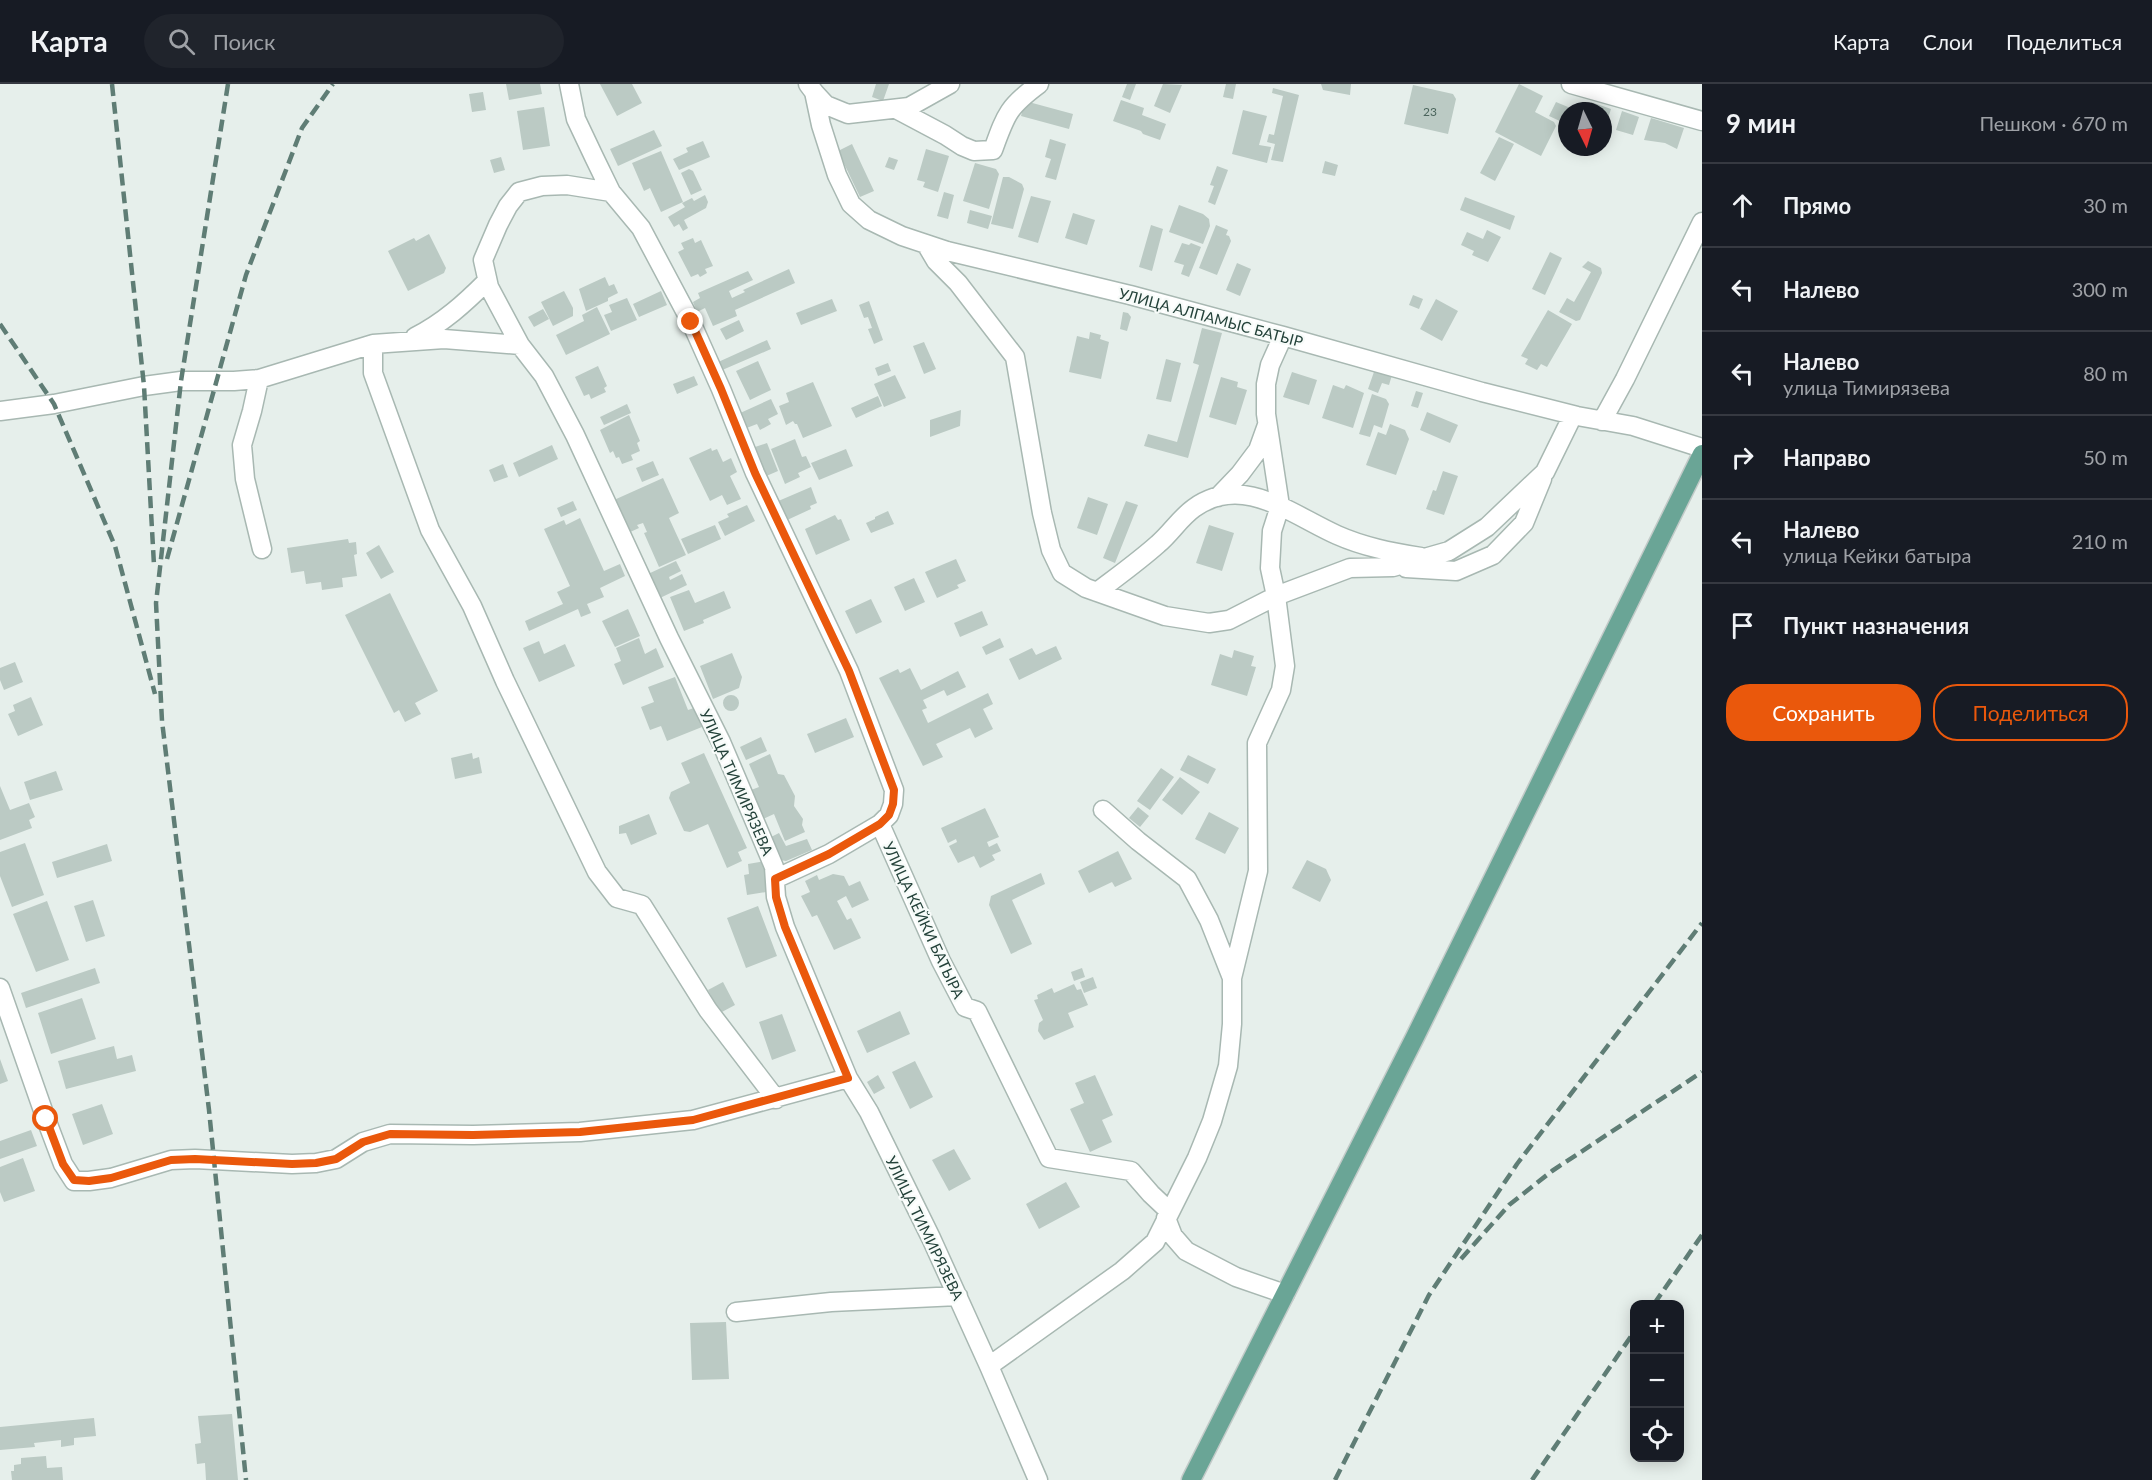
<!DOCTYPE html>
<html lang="ru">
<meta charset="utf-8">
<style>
:root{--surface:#171b24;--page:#20242c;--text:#f1f3f6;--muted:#9ea1a6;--line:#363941;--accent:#ea580c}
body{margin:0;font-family:Lato,sans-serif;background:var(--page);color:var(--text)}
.controls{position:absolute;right:18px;bottom:18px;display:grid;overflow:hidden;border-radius:12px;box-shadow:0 3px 15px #0003}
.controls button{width:54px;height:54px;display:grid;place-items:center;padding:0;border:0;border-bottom:2px solid var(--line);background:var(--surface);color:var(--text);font:30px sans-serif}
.compass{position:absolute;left:1558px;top:18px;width:54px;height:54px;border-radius:50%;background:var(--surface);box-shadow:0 3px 15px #0003;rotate:175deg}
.stop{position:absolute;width:18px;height:18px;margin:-14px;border:4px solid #ea580c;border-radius:50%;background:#fff}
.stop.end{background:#ea580c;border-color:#fff;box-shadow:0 2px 6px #0008}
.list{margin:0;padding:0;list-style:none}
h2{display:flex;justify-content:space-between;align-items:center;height:78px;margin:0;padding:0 24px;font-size:26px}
h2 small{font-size:20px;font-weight:400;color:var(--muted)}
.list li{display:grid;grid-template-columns:39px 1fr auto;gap:18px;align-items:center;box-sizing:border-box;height:84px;padding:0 24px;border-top:2px solid var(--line)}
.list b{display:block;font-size:22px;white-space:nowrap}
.list p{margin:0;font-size:20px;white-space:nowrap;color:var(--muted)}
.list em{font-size:20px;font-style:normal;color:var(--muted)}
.actions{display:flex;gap:12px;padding:18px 24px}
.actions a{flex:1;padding:14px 0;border:2px solid var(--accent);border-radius:24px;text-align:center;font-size:21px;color:var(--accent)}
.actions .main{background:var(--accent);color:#fff}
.icon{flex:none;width:33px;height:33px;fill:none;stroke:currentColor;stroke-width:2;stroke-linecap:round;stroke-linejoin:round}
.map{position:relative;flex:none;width:1702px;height:1396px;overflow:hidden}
header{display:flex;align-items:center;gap:36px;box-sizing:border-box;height:84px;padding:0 30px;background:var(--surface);border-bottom:2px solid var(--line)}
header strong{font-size:28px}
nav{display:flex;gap:33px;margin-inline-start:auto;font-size:21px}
.search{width:420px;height:54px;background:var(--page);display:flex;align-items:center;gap:15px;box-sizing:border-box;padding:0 21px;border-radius:33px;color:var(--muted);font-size:22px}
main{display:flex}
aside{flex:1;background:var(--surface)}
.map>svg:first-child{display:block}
</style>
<header>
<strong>Карта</strong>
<div class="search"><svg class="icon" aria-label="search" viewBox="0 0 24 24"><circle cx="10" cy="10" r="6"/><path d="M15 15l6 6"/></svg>Поиск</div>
<nav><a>Карта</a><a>Слои</a><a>Поделиться</a></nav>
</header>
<main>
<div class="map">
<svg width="1702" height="1396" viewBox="0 0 1702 1396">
<rect width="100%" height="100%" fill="#e6efeb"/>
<path fill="#bbcac4" d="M506,0h34l2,10 -33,6z
M600,0h32l10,19 -25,13z
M876,0h13l-6,17 -11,-4z
M1127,0h9l-6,16 -8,-3z
M1163,0l19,1 -12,28 -16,-7z
M1226,0h10l-3,15 -10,-2z
M1321,0h30l-1,11 -27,-5z
M1519,0l24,12 -8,16 19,10 2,4 -15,30 -46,-24z
M1413,1l40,9 3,5 -8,35 -44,-10z
M1273,4l26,7 -16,67 -12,-2 4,-16 -8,-2 2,-8 5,1 9,-39 -11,-3z
M483,8l3,18 -14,2 -3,-18z
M1121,16l23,8 -2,7 24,9 -6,16 -17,-6 -2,-3 -28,-10z
M1025,17l48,13 -4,15 -48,-13z
M1556,18l12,5 -6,15 -13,-6z
M1591,18l20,7 -5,16 -3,-1v-13h-15z
M544,23l6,39 -27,4 -6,-39z
M1243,26l24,6 -8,29 12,2 -4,16 -35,-9z
M1622,27l17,6 -6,18 -17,-5z
M1651,34l33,10 -7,21 -12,-6 -21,-3z
M654,46l8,16 -44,20 -8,-17z
M1499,53l15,7 -19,37 -15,-8z
M1050,55l16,5 -10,36 -11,-3 6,-18 -6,-2z
M703,57l7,16 -31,13 -6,-11 15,-7 -2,-4z
M852,60l22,47 -14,6 -22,-46z
M926,65l23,7 -11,36 -15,-5 2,-5 -8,-2z
M661,67l22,51 -22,10 -11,-24 -6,3 -12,-28z
M501,73l4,13 -11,3 -4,-13z
M889,73l9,3 -4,10 -9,-3z
M1325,77l13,4 -3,11 -13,-3z
M975,79l21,6 3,5 -10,35 -26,-8z
M1217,82l11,4 -13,35 -7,-3 6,-16 -4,-1z
M689,85l4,2 9,19 -11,5 -10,-22z
M1003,93h6l13,7 2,5 -11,40 -22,-5z
M944,108l10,3 -6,24 -11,-3z
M705,111l3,7 -2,6 -22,12 4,8 -5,3 -4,-7 -5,3 -6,-10 17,-10 -3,-4 10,-5 2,3z
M1031,112l20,5 -13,42 -20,-6z
M1465,113l50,19 -5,14 -50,-20z
M1179,121l24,9 6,5 1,7 -7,18 -34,-12z
M970,126l22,6 -4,13 -21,-6z
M1073,129l22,7 -8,25 -22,-7z
M1151,141l12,4 -11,42 -13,-4z
M1216,141l12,5 -2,5 3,1 2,5 -14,34 -18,-7z
M1487,146l14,7 -13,25 -16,-7 2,-4 -13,-6 6,-13 16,7z
M429,150l17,34 -2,5 -36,18 -20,-40 26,-13 2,3z
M693,154l2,5 6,-3 12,26 -8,3 2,4 -7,4 -2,-3 -7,3 -13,-25 6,-3 -3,-6z
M1182,159l7,2 2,-2 10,4 -12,30 -8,-3 3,-9 -10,-3z
M1550,168l12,6 -17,37 -13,-6z
M1588,177l13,7 1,5 -22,47 -4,1 -17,-9 8,-14 7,4 17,-30 -9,-5z
M1237,179l14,6 -11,27 -14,-6z
M789,185l6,14 -60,27 2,6 -24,10 -8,-18 -8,4 -4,-10 7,-4 -2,-5 50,-22 5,9 -24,11 3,7 13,-6 -2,-2z
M605,193l4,9 5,-2 4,9 -10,5v3l-22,10 -7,-22z
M564,207l9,17v8l-20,10 -12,-24z
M661,207l6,14 -28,12 -6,-13z
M1413,211l10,4 -4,10 -10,-4z
M627,214l10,22 -26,11 -7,-16 8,-3 -3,-7z
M832,215l5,12 -36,14 -5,-12z
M1436,215l22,12 -16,30 -22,-12z
M869,217l14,39 -9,4 -6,-15 4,-1 -4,-11 -4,1 -5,-13z
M597,223l13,27 -44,21 -10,-20 28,-14 -2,-6z
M543,225l6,10 -15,8 -6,-10z
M1548,226l24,14 -25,43 -6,-3 -4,6 -12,-6 3,-5 -7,-3z
M1123,228l5,1 3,4 -4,14 -7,-2z
M739,236l5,11 -18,9 -6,-11z
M1202,244l20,5 -34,125 -44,-12 4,-12 29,8 22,-77 -6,-2z
M1090,248l11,3 -1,4 9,3 -8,37 -32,-7 8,-36 12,3z
M767,256l4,9 -51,22 -4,-8z
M924,258l12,27 -12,5 -11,-28z
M1166,275l15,4 -10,39 -15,-3z
M758,277l13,29 -21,10 -14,-29z
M888,279l3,8 -13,5 -3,-8z
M598,282l9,20 -3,2 2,4 -15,7 -2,-5 -5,2 -9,-19z
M1375,285l17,6 -3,10 -7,-2 -4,10 -10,-4z
M1292,288l25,8 -8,25 -26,-8z
M895,291l11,23 -22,9 -10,-23z
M694,292l4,9 -21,9 -4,-10z
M1221,293l17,5 -1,5 10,3 -11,35 -27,-8z
M813,298l19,44 -29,12 -6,-14h-2l-2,-3 -7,4 -7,-19 10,-4 -3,-9z
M1333,301l11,4 2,-4 18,8 -11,35 -31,-10z
M1416,307l7,2 -5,15 -7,-2z
M1372,310l14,5 3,5 -7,24 -8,-3 -4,12 -11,-3z
M878,312l4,10 -26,12 -5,-10z
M771,315l7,15 -10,5 3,5 -11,6 -3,-6 -13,5 -6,-15z
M627,320l4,9 -27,12 -4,-8z
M961,326l-1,16 -30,11v-17z
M1427,328l31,13 -8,18 -30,-13z
M629,331l11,26 -3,2 3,8 -9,4 2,5 -11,4 -3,-7 -3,1 -3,-7 -3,2 -10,-23z
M1390,340l15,6 4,9 -13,36 -30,-10 12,-33 8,3z
M795,355l7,18 4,-1 5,11 -13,6 2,4 -15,7 -14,-35z
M767,359l11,28 -14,6 -12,-29z
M552,361l6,14 -39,18 -6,-14z
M711,364l1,3 5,-2 6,13 8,-4 6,14 -7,4 11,23 -14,6 -5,-10 -12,6 -21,-43z
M846,365l7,17 -34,14 -8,-17z
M653,377l6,14 -17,7 -6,-14z
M503,380l5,13 -14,5 -5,-12z
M1443,387l15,5 -14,39 -18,-6 7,-19 3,1z
M663,394l16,35 -10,5 17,37 -27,12 -15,-34 3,-1 -4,-9 -6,2 2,3 -11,5 -14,-33z
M811,403l6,16 -7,3 1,3 -26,12 -9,-19z
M1088,413l20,7 -11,31 -20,-7z
M573,417l4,9 -16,7 -4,-9z
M1126,417l12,4 -23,58 -12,-5z
M747,421l8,16 -30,15 -7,-14 11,-5 -2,-3z
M888,427l6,13 -23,9 -5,-10 9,-4v-2z
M835,431l3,5 3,-1 9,21 -34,15 -11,-26z
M580,434l24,53 16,-7 5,12 -25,12 4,9 -17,7 4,9 -10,4 -3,-8 -49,22 -4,-10 38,-17 -6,-12 13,-6 -26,-57 20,-9 2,5z
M715,441l6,14 -33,15 -7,-15z
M1209,441l25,8 -12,38 -26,-8z
M348,455l1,4 7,-1 1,12 -3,1 3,21 -15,2 1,9 -21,3 -1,-8 -15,2 -2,-13 -13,2 -4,-25z
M379,461l15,27 -13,7 -15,-26z
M956,475l10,22 -9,4 2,3 -22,10 -12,-26z
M676,477l5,10 -12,6 1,3 12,-6 5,11 -27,13 -12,-24z
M914,494l11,24 -20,9 -11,-24z
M689,506l6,13 29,-12 7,17 -28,12 1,3 -20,8 -14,-34z
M390,509l48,98 -23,12 6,11 -16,8 -6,-12 -5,3 -49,-98z
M871,515l11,23 -26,12 -11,-23z
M628,525l12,27 -25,11 -13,-26z
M982,527l6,14 -28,12 -6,-14z
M639,554l6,16 11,-6 8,19 -41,18 -9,-21 7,-3 -5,-13z
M1000,554l4,9 -18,8 -4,-8z
M539,557l5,13 21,-10 10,22 -36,16 -16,-34z
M1056,562l6,13 -43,21 -10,-21 23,-11 4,7z
M1234,566l20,6 -3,10 5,1 -9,29 -36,-11 9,-31 12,4z
M732,569l10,24 -3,11 -26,11 -13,-33z
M15,578l8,20 -19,8 -4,-10v-12z
M910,584l11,22 37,-19 8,16 -19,9 -3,-6 -21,10 4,8 -5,2 6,13 60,-30 5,11 -10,5 10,20 -18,9 -5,-10 -34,16 7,13 -20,9 -44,-88 19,-9 2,4z
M675,593l13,33 6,-2 8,19 -35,14 -6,-15 -11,4 -9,-23 13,-5 -6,-15z
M723 619a8 8 0 1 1 16 0a8 8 0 1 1-16 0Z
M31,613l12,28 -25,11 -10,-22 7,-3 -2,-6z
M846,634l8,19 -39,16 -8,-19z
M761,653l6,14 -21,9 -6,-13z
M472,669l1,6 6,-2 3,16 -27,6 -4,-21z
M704,669l43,95 -9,4 4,9 -15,7 -19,-44 -18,8 -6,-1 -15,-33 2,-6 19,-9 -9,-20z
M770,670l8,20 6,1 11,21 -1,10 9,13 -1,6 3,7 -20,9 -11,-27 -11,5 -12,-29 8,-3 -10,-23z
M1188,671l28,14 -8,15 -28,-14z
M1161,684l13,9 -24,33 -13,-9z
M56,687l7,19 -33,10 -6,-18z
M1180,693l20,15 -18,23 -20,-15z
M0,702l10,24 19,-7 6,14 -6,3 3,8 -32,12z
M1138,723l11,9 -9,11 -11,-9z
M985,724l14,29 -12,5 2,5 8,-4 4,8 -9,4 3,5 -15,8 -6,-12 -16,7 -9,-17 8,-4 -1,-3 -8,4 -7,-15z
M1209,728l30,16 -14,26 -30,-15z
M649,730l8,20 -26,11 -5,-12 -7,1v-8z
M779,749l7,13 21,-7 5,11 -26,11 -6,-1 -11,-22z
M25,759l19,52 -32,12 -12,-31v-24z
M107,760l5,17 -55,17 -5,-16z
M1118,767l14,28 -17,8 -3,-5 -23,11 -11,-22z
M1307,776l19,9 5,11 -11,22 -28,-14z
M766,777l4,24 -4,7 -19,3 -3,-20 5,-1 -1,-10z
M1041,789l4,11 -33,16 20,44 -21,10 -22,-49 2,-9z
M833,790l11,2 5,10 11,-5 9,19 -17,8 -6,-12 -9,5 10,19 4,-2 10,20 -27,12 -17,-35 -5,2 -11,-21 9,-4 -5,-11 12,-6 2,5z
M93,816l12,36 -19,6 -12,-36z
M47,817l22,59 -33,12 -23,-58z
M758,822l19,50 -31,12 -19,-50z
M95,884l5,15 -74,25 -5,-15z
M1082,884l3,9 -11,4 -3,-9z
M1093,893l4,11 -13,5 -4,-11z
M723,898l12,23 -15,8 -12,-23z
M1074,900l3,6 4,-1 7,16 -20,8 6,14 -30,13 -6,-9 1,-8 4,-3 -9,-20 4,-1 -1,-4 15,-7 2,5z
M82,914l14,41 -45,15 -13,-41z
M900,927l10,23 -43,19 -10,-22z
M782,930l14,37 -24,9 -13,-38z
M114,962l3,13 15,-4 4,16 -70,18 -8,-28z
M0,975l8,22 -8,3z
M915,977l18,36 -23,12 -18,-37z
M878,991l7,13 -11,6 -7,-12z
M1095,991l18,40 -11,5 10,22 -22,10 -20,-43 14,-6 -9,-20z
M102,1020l11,30 -30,11 -11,-31z
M31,1046l6,16 -37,13v-18z
M954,1065l17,30 -22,12 -17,-31z
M23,1074l12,33 -31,11 -4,-10v-25z
M1066,1098l14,25 -41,22 -13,-25z
M726,1238l3,57 -37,1 -2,-57z
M232,1330l6,66h-32l-1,-17 -8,1 -2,-20 6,-1 -3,-27z
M94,1334l2,18 -22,2v7l-13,2v-7l-27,3 1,4 -35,3v-23z
M46,1372l1,12 15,-1 1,13h-51l-1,-9h3v-6l7,-1v-6z"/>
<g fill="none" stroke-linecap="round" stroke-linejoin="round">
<defs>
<path id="minor" d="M569,0l7,35 18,38 17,35 30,36 50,94 30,67 34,84 94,198 45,119 -1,14 -4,11 -9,9 -51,30 -54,25
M808,0l6,8 7,33 16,50 14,29 18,16 33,16 45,15 183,44 153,41 199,56 95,24 56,10 69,22
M1571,0l131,37
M814,8l12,13 22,9 61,-7 41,-23
M896,25l49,26 17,11 12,5 19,-1c13,-36 15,-43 46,-66
M611,108l-44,-7 -25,1 -23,6 -11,14 -10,19 -15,35 6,27 31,58 24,31 31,59 94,203 52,104 48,113 5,12 2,30 9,30 63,151 21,34 62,126 58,128 49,114
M926,160l10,17 22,22 57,74 27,156 9,37 11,23 24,15 79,28 44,7 20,-3 47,-24 74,-28 43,-1 56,-16 38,-24 58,-55 28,-57
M415,253c28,-14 50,-34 72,-56
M373,260v29l57,157 42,76 33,75 92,191 20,26 25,7 66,105 68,89
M259,295l-7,32 -10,34 3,34 17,70
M0,327l54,-7 90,-18 37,-5h53l25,-2 114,-35 71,-5 76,6
M1602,337l23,-42 77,-157
M1218,413l22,-23 18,-24 9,-25
M1406,484l50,3 37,-16 31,-32 18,-44
M1097,508c21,-16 42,-31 61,-48 13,-11 22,-26 36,-36 49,-35 98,7 143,27 27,12 54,17 84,22
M1103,726l35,31 49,38 22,41 23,58
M880,740l61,137 24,46 12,4 72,147 82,13 20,23 18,17
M0,904l46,131 17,45 11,17h15l22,-3 60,-18 24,-1 97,5 24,-1 20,-4 27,-17 27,-8 83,1 107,-3 113,-12 155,-42
M1166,1134l7,18 13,15 50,26 49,17
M736,1228l95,-10 127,-6
M989,1282l133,-95 33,-29 42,-84 15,-37 16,-55 4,-42v-46l26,-107 -1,-128 24,-53 4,-24 -9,-70 -6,-28 2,-37 8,-25 -14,-92v-30l4,-19 13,-29"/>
<path id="primary" d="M1191,1396l224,-443 287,-583"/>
</defs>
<use href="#minor" stroke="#a8b8b2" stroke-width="21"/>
<use href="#primary" stroke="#c2cac8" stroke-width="21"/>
<use href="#minor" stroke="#fff" stroke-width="18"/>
<use href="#primary" stroke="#6aa596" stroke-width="18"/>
<path stroke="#5f7d75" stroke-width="4.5" stroke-dasharray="12 6" stroke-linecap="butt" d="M112,0l32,302 10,179
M228,0l-47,297 -25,222 6,118 47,389 37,370
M0,240l54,80 61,142 40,148
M167,475l79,-284 56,-147 31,-44
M1461,1175l48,-54 43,-34 150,-99
M1654,1220l48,-69
M1335,1396l94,-185 88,-131 185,-241
M1532,1396l102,-148"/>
</g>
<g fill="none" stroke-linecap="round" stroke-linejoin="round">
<path stroke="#ea580c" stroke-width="8" d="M46,1035l17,45 11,16 15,1 22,-3 60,-18 24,-1 97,5 24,-1 20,-4 27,-17 27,-8 83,1 107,-3 113,-12 155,-42 -63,-151 -9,-30 -1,-18 54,-25 51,-30 9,-9 4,-11 1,-14 -45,-119 -94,-198 -34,-84 -30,-67"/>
</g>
<g text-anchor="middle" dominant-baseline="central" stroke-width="4.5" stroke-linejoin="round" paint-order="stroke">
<g font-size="12" fill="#4a645c">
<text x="1430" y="27">23</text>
</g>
<g font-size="15" fill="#24423a" stroke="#f7fbf9">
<text transform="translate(1211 233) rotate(15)">УЛИЦА АЛПАМЫС БАТЫР</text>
<text transform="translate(737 698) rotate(66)">УЛИЦА ТИМИРЯЗЕВА</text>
<text transform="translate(924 836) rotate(65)">УЛИЦА КЕЙКИ БАТЫРА</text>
<text transform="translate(925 1144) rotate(64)">УЛИЦА ТИМИРЯЗЕВА</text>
</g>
</g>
</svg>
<div class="controls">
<button>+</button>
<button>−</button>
<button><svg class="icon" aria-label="locate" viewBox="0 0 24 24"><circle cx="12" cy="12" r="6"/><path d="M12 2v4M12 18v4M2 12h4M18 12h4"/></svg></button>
</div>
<svg class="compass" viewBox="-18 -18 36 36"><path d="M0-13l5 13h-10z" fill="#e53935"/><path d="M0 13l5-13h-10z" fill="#9ea1a6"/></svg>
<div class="stop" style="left:46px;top:1035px"></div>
<div class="stop end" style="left:691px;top:238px"></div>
</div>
<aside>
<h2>9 мин<small>Пешком · 670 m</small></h2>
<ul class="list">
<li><svg class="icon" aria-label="ahead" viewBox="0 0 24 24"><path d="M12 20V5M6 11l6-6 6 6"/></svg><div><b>Прямо</b></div><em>30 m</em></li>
<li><svg class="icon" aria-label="left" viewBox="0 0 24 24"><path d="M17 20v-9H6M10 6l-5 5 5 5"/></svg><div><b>Налево</b></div><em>300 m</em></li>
<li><svg class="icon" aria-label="left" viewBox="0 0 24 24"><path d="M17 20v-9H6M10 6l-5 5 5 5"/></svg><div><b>Налево</b><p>улица Тимирязева</p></div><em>80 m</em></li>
<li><svg class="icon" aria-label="right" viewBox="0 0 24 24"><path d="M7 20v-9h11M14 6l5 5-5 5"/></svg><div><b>Направо</b></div><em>50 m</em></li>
<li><svg class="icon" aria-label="left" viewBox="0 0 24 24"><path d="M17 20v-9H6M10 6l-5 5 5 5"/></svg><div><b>Налево</b><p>улица Кейки батыра</p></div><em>210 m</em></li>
<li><svg class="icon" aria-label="arrive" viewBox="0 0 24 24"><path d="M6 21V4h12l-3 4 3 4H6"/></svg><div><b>Пункт назначения</b></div></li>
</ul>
<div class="actions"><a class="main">Сохранить</a><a>Поделиться</a></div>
</aside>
</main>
